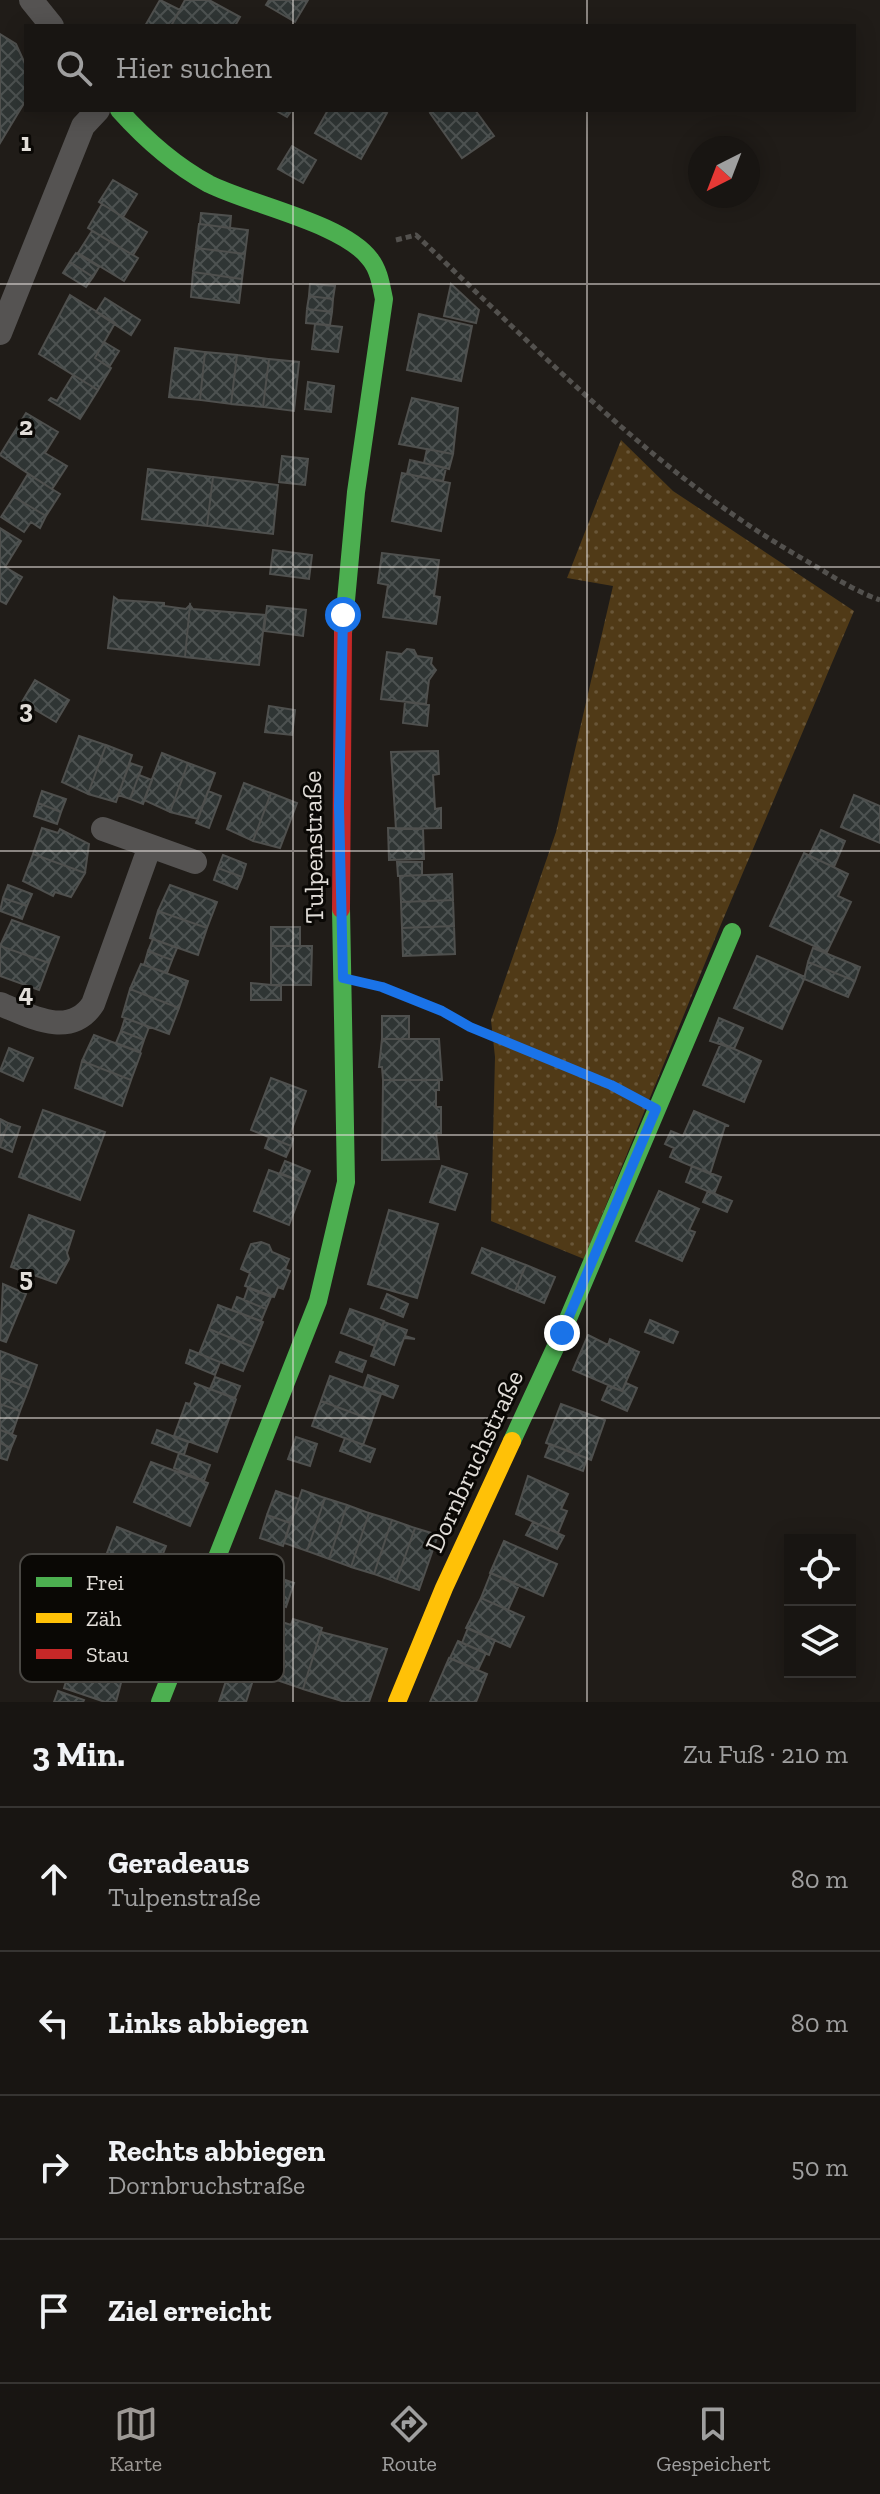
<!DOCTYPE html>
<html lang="de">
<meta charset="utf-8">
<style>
:root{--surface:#181512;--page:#211e1b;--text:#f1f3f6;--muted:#9f9f9f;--line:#363432;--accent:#9d9995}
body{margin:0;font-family:"Zilla Slab",serif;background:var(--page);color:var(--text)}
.controls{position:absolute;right:24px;bottom:24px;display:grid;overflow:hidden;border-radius:0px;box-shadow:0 4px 20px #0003}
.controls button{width:72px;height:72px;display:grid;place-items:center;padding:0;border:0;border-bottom:2px solid var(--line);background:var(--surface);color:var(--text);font:40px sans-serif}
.compass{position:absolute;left:688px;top:136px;width:72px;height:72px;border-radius:50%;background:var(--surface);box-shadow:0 4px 20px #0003;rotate:222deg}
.stop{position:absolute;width:24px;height:24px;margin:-18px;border:6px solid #1a73e8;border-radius:50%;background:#fff}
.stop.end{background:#1a73e8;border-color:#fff;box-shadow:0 2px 8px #0008}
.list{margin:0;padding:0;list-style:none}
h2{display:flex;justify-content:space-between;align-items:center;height:104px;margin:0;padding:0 32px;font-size:34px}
h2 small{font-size:26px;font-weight:400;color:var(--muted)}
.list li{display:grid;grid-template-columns:52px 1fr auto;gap:24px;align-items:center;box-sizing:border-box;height:144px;padding:0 32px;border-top:2px solid var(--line)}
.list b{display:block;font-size:30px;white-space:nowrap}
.list p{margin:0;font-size:26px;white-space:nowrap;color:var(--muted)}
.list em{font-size:26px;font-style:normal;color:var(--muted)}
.icon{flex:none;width:44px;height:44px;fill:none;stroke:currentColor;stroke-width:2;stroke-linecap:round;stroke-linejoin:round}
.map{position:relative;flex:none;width:880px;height:1702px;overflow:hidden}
.search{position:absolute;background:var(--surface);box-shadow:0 4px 20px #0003;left:24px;right:24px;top:24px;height:88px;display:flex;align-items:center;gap:20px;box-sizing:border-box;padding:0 28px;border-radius:0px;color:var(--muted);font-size:30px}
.sheet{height:680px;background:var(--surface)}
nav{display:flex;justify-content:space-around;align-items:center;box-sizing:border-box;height:112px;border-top:2px solid var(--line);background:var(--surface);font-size:22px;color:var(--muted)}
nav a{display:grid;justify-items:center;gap:4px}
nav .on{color:var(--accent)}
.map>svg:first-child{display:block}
</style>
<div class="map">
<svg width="880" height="1702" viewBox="0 0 880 1702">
<defs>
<pattern id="grass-dots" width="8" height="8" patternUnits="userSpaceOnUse" patternTransform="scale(2)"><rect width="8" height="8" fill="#503a17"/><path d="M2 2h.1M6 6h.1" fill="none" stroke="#695638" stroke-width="1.8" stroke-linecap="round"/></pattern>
<pattern id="building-cross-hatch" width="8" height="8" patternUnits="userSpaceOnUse" patternTransform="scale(2)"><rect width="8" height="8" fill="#2f3534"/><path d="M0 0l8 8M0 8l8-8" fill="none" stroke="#4d5251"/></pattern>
</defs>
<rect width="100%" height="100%" fill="#201c18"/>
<path fill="url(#grass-dots)" d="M621,440l52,51 181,120 -135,318 -135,330 -93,-38 4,-164 -4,-37 65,-188 57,-246 -46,-8z"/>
<path fill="url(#building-cross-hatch)" stroke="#4f504e" stroke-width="2" d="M160,0l20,10 -9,16h-26z
M185,0h24l31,17 -5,9h-64z
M269,0h39l-13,22 -29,-17z
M0,34l16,10 10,22v34l-26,43z
M275,110h17l-5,7z
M328,110h53l6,3 -26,46 -46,-26z
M434,110h41l19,26 -32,22 -32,-45z
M292,146l24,14 -13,23 -25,-14z
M113,180l24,14 -14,23 -24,-15z
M102,204l45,28 -14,23 -45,-27z
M201,213l30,3 -1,12 -30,-4z
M199,224l49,6 -3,24 -49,-6z
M92,231l46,27 -14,23 -46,-28z
M196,248l49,6 -3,25 -49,-7z
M76,253l23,14 -6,10 -23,-15z
M70,262l23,15 -7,10 -23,-14z
M193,272l49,7 -3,24 -48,-6z
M310,284l25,2 -2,13 -24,-3z
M451,284l28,26 -3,13 -32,-7z
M70,295l45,28 -20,35 16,10 -13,22 -59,-36z
M309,296l24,3 -1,13 -25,-3z
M105,298l35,22 -9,15 -35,-23z
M307,309l25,3 -2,13 -24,-2z
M419,314l53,12 -11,55 -54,-11z
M315,324l27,3 -4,25 -26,-3z
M104,342l15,9 -10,16 -14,-9z
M175,348l30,4 -5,48 -31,-3z
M205,352l32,3 -6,49 -31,-4z
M237,355l32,4 -6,48 -32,-3z
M269,359l30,3 -5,49 -31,-4z
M73,375l25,15 -18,29 -31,-19 2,-2 6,3z
M308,382l26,4 -3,26 -26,-3z
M412,398l46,10 -5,46 -54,-10z
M26,413l32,19 -13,21 22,13 -15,23 -52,-34z
M427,449l26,5 -4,15 -25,-6z
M282,456l26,3 -3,26 -26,-3z
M410,460l36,8 -3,13 -36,-7z
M148,469l65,8 -6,49 -65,-7z
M402,473l48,10 -9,48 -49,-10z
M28,474l32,20 -14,22 -32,-19z
M213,477l65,8 -5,49 -66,-8z
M14,497l32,19 -6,12 -9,-6 -7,10 -23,-15z
M0,528l21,13 -16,26 17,10 -16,27 -6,-3z
M273,550l39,5 -3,24 -39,-5z
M382,553l57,7 -5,36 6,1 -4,27 -53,-7 5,-32 -10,-2z
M114,597l4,3 46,3v3l22,3 4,-4 -5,52 -77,-9z
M190,605l3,4 72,6 -6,50 -74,-8z
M267,606l39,4 -3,26 -39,-5z
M407,649l7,1 3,6 15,2 -1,6 5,6 -7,10 -3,24 -45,-5 6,-47 15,2z
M35,680l34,20 -13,22 -34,-20z
M405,702l24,3 -2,21 -24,-3z
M269,706l26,4 -3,25 -27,-3z
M79,736l27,9 -18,49 -26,-12z
M106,745l26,10 -16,47 -28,-8z
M438,751l1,23 -6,1 2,34 6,-1v20l-45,1 -5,-77z
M162,753l26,10 -18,49 -26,-12z
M130,763l12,4 -12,32 -12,-4z
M188,763l27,10 -17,46 -28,-7z
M139,775l13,5 -9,24 -13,-5z
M244,783l27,10 -18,48 -26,-12z
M42,791l24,8 -5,13 -23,-9z
M208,791l13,5 -12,32 -13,-5z
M271,793l26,10 -17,45 -27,-7z
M854,795l26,11v37l-39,-16z
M38,803l23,9 -4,12 -23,-8z
M42,828l16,5 2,-4 29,15 -4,29 -52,-19z
M388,828l35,1 1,30 -35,1z
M821,830l24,11 -11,26 -25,-11z
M804,853l44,21 -10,22 13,6 -24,50 -57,-26z
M33,854l52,19 -14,24 -16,-5 -2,4 -30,-15z
M223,855l23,9 -4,13 -24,-9z
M397,862h25v13l-24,1z
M218,868l24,9 -5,12 -23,-9z
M452,874l1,26 -52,2 -1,-26z
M8,885l24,9 -5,12 -24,-8z
M170,885l47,17 -10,26 -49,-17z
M3,898l24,8 -5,13 -22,-8z
M453,900l1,26 -52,2 -1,-26z
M158,911l49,17 -9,27 -48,-17z
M12,920l47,17 -10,26 -49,-17z
M454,926l1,28 -52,2 -1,-28z
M271,927h29v19h-29z
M153,939l24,9 -5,12 -24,-9z
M0,946l49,17 -10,27 -39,-14z
M271,946h41l-1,39h-40z
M813,948l47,19 -5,14 -47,-19z
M148,951l24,9 -5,13 -23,-8z
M757,956l48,21 -23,52 -48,-21z
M808,962l47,19 -7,16 -44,-18z
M141,964l47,17 -9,27 -49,-19z
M251,983l30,3v14h-30z
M130,989l49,19 -10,26 -47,-17z
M382,1016h27v23h-27z
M125,1018l24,9 -5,13 -23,-9z
M719,1018l24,10 -9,21 -24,-8z
M121,1031l23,9 -4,12 -24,-9z
M94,1035l47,18 -10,27 -49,-19z
M382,1039h57l3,41h-59l-1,-13h-3z
M721,1043l40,18 -17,41 -41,-17z
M9,1048l24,10 -10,23 -23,-10z
M82,1061l49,19 -9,26 -47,-18z
M271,1078l35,13 -17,46 4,2 -2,7 -40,-16z
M383,1080h56v10h-3v17h5v26h-5l3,26 -57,1z
M43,1110l62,22 -25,68 -61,-23z
M694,1111l35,15h-4l-15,48 -40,-17 4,-9 -9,-4 6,-13 12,5z
M0,1119l8,4 -8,23z
M8,1123l12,4 -8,25 -12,-5z
M269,1137l22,9 -5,11 -21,-9z
M285,1161l25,10 -5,12 -25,-10z
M442,1166l25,8 -12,36 -25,-8z
M692,1166l29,11 -7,17 -28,-12z
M269,1170l36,13 -16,42 -35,-14z
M659,1191l40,18 -10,21 6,2 -13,29 -46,-20z
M708,1191l24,10 -5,11 -24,-10z
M389,1210l49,14 -21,74 -49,-14z
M29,1215l45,16 -7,22 2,6 -13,24 -45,-16z
M261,1242l8,3 3,7 17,7 -4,10 5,2 -7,18 -5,-2 -4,10 -29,-11 5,-13 -9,-4 10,-25z
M482,1248l44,17 -11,26 -43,-18z
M526,1265l29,12 -11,26 -29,-12z
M3,1284l23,10 -20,48 -6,-2z
M248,1288l23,9 -5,12 -22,-9z
M387,1294l21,10 -5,13 -22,-9z
M237,1297l29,12 -5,12 -29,-11z
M218,1305l45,17 -10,25 -44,-18z
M350,1309l34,12 -9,25 -34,-13z
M650,1320l28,12 -5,11 -28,-11z
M384,1322l23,8 -2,6 10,3 -11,-1 -10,27 -23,-9z
M209,1329l44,18 -10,24 -44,-17z
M588,1335l20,10 2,-6 29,13 -17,39 -49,-21z
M190,1350l30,12 -5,13 -29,-12z
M0,1351l37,14 -8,23 -29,-11z
M340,1352l26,9 -4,11 -26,-10z
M368,1375l30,11 -5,12 -29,-11z
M330,1376l51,18 -9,26 -51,-19z
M0,1377l29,11 -9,23 -20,-7z
M215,1377l25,9 -5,12 -25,-9z
M194,1383l42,16 -19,53 -43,-16 12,-33 4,1 7,-18z
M626,1383l11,5 -10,23 -25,-11 6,-14 14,5z
M321,1401l51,19 -9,25 -51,-19z
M0,1404l20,7 -8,23 -12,-4z
M561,1404l44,16 -14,40 -45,-17z
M0,1430l16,6 -5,12 -11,-5z
M157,1430l31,12 -4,13 -32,-12z
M296,1437l21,7 -7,22 -22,-7z
M345,1438l30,11 -5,13 -30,-11z
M0,1443l11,5 -4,12 -7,-2z
M550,1444l37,14 -4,13 -38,-14z
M179,1453l31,12 -6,16 -30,-13z
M151,1462l57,21 -18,43 -56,-24z
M528,1476l40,18 -7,15 6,2 -9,22 -42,-19z
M302,1490l23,8 -18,53 -23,-8z
M276,1491l23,8 -9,24 -23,-8z
M325,1498l22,7 -18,54 -22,-8z
M347,1505l22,8 -18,54 -22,-8z
M369,1513l23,7 -18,54 -23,-7z
M267,1515l23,8 -7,23 -23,-8z
M392,1520l23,8 -19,54 -22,-8z
M533,1522l31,14 -7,13 -31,-14z
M117,1527l49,19 -7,18 8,3 -3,9 -57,-23z
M415,1528l23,7 -19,55 -23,-8z
M504,1541l53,23 -14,32 -53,-23z
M491,1573l28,12 -11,25 -27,-12z
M270,1575l24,8 -8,24 -23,-8z
M481,1598l43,19 -14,30 -44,-19z
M256,1606l21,8 -1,6 15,5 2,-6 29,9 -19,61 -67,-23z
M468,1628l27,12 -6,15 -27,-12z
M321,1632l66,17 -18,53h-24l-42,-13z
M458,1641l28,12 -8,17 -28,-12z
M449,1658l38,16 -11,28h-46z
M72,1662l50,17 -6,23h-11l-41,-14z
M229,1672l24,8 -7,22h-27z
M58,1691l26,9 -1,2h-29z"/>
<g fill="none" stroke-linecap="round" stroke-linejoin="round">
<path stroke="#53514e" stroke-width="5" stroke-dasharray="6 4" stroke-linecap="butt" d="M396,240l20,-5c123,115 241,241 389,325 24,14 49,31 75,40
M372,985l70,26 28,16 160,69"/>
<path stroke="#555352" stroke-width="24" d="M31,0l21,26
M0,333l83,-207 15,-16
M103,829l92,33
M0,1004c30,12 70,35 93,0l57,-158"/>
<path stroke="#4caf50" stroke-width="18" d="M119,110c26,29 55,55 90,74 42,21 134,39 161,75 9,11 11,26 14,40l-28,193 -13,141
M512,1441l50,-108 170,-401
M160,1702l158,-401 28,-119 -5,-273"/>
<path stroke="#ffc107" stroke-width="18" d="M397,1702l47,-114 68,-147"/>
<path stroke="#c62828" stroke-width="18" d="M341,909l2,-276"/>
</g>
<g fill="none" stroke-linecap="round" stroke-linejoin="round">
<path stroke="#1a73e8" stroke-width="10" d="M343,615l-4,191 4,172 39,9 60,24 28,16 141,58 45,24 -94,224"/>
</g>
<path fill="none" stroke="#e1ddd8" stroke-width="2" stroke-opacity="0.55" d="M293,0v26M587,0v26M293,110v1592M587,110v1592M0,284h880M0,567h880M0,851h880M0,1135h880M0,1418h880"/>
<g text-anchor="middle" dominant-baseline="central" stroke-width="6" stroke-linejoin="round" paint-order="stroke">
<g font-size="26" fill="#e1ddd8" stroke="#0a0805">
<text transform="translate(313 847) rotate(-91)">Tulpenstraße</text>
<text transform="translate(474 1461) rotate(-65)">Dornbruchstraße</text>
</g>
</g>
<rect x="20" y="1554" width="264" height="128" rx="12" fill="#0a0805" stroke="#4a4844" stroke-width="2"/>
<rect x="36" y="1577" width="36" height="10" fill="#4caf50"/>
<rect x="36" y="1613" width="36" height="10" fill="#ffc107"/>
<rect x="36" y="1649" width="36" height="10" fill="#c62828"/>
<g font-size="22" fill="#e1ddd8">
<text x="86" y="1590">Frei</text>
<text x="86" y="1626">Zäh</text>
<text x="86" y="1662">Stau</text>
</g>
<g font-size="26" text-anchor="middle" font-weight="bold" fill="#e1ddd8" stroke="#0a0805" stroke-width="6" stroke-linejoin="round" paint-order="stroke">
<text x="26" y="151">1</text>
<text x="26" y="435">2</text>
<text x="26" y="718">3</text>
<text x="26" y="1002">4</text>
<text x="26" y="1286">5</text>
</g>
</svg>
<div class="controls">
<button><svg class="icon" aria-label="locate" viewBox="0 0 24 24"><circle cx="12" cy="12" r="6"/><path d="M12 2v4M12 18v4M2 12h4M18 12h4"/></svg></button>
<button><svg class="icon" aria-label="layers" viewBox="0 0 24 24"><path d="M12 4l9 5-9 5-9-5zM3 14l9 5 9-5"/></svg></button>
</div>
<svg class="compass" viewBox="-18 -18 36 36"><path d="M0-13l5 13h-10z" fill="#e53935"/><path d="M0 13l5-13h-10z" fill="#9f9f9f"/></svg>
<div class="stop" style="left:343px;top:615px"></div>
<div class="stop end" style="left:562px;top:1333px"></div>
<div class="search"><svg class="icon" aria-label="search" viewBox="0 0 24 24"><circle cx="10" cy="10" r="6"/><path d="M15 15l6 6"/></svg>Hier suchen</div>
</div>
<section class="sheet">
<h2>3 Min.<small>Zu Fuß · 210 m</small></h2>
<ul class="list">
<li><svg class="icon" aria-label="ahead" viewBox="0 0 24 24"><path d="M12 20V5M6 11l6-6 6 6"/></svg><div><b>Geradeaus</b><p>Tulpenstraße</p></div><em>80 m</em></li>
<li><svg class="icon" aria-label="left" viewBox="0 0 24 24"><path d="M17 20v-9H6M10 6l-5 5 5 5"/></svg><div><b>Links abbiegen</b></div><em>80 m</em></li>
<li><svg class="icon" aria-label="right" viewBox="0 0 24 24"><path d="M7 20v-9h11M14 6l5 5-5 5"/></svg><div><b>Rechts abbiegen</b><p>Dornbruchstraße</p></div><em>50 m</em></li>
<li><svg class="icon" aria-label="arrive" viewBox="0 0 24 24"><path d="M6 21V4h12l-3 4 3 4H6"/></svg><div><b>Ziel erreicht</b></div></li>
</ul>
</section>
<nav>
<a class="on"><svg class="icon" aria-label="map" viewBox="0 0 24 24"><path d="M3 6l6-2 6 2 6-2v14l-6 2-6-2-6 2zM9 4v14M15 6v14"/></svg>Karte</a>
<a><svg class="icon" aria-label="directions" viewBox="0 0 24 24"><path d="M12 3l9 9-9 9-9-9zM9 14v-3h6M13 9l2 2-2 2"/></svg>Route</a>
<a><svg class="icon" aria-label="saved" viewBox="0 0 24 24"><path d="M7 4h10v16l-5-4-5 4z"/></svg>Gespeichert</a>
</nav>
